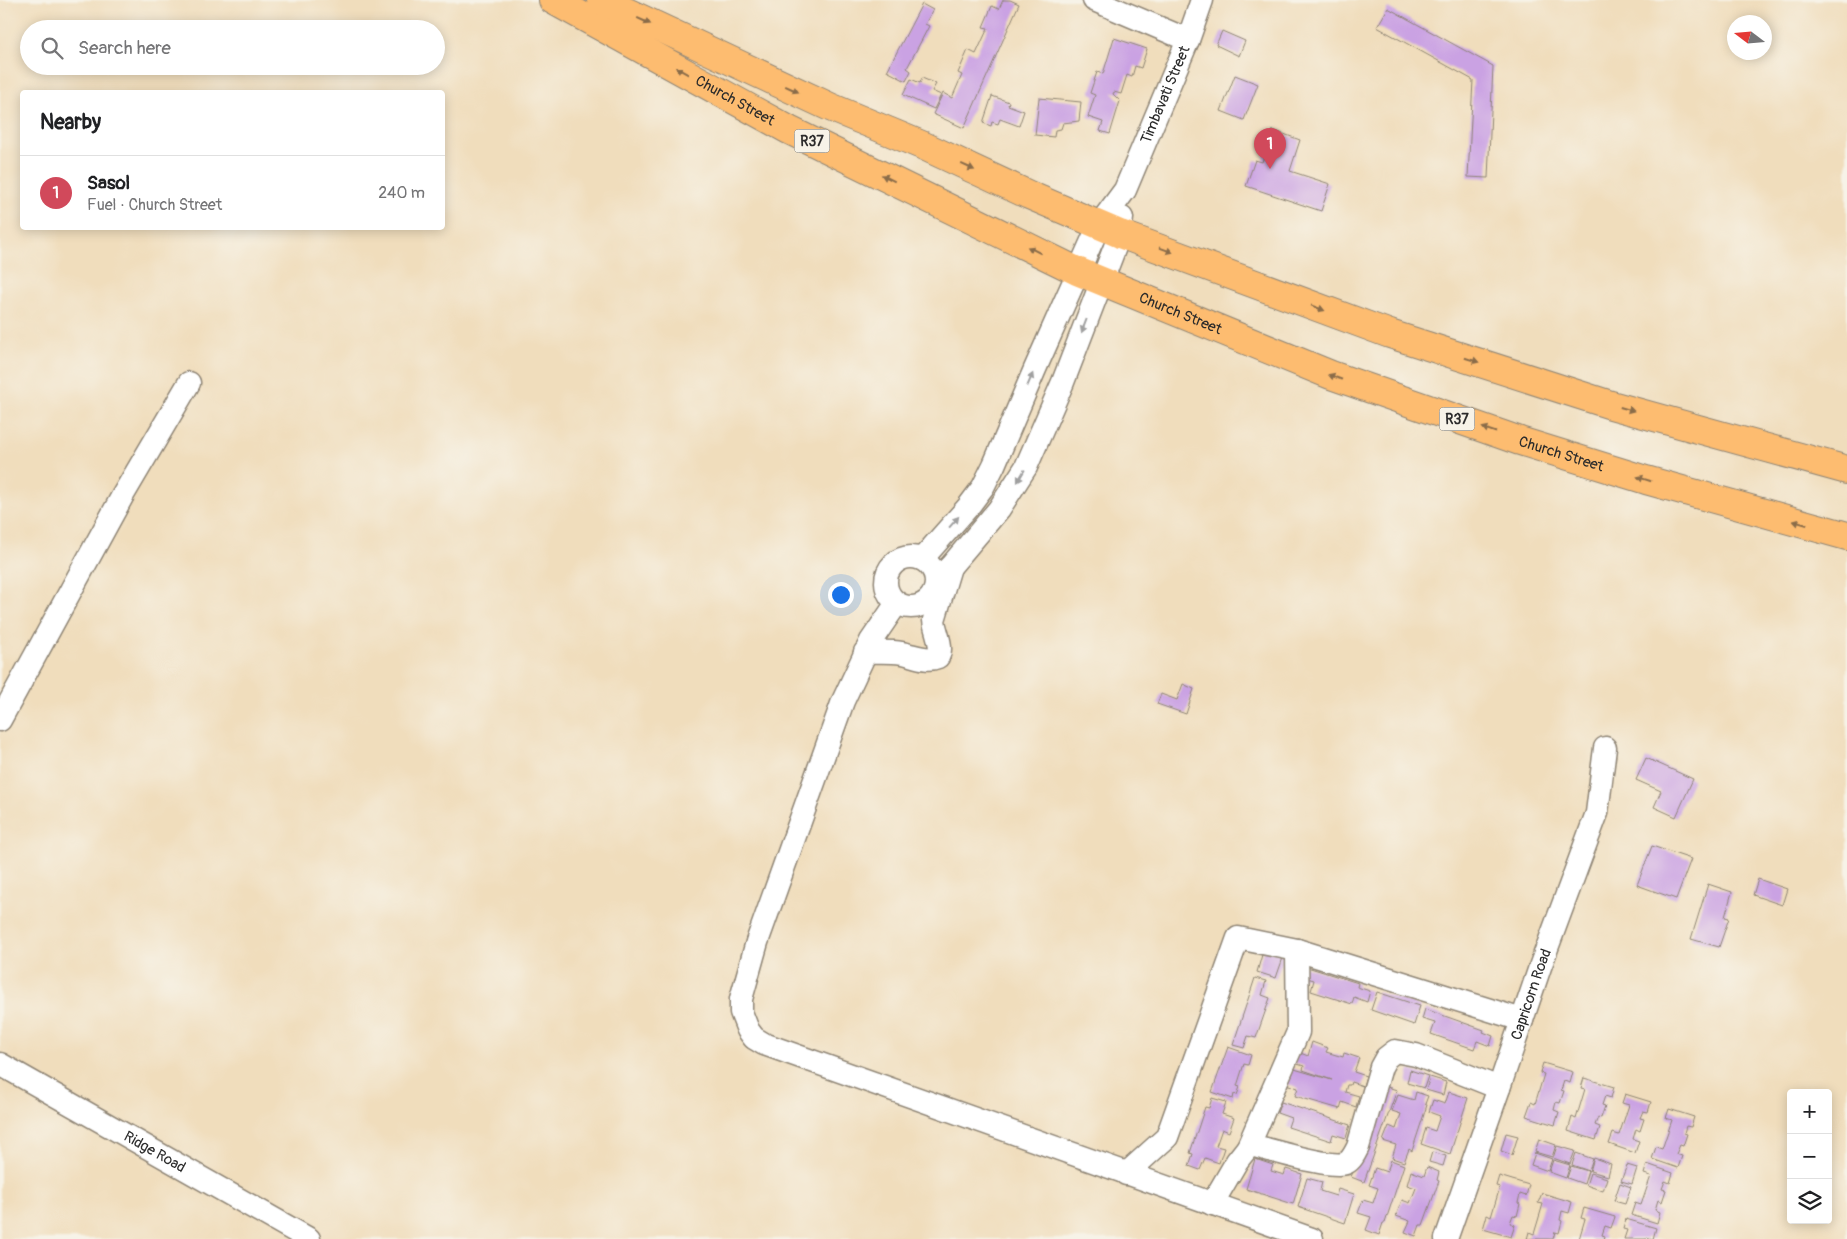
<!DOCTYPE html>
<meta charset="utf-8">
<style>
:root{--surface:#fff;--page:#f6f6f6;--text:#202124;--muted:#757577;--line:#e0e0e0;--accent:#d1495b}
body{margin:0;font-family:Pangolin,sans-serif;background:var(--page);color:var(--text)}
.controls{position:absolute;right:15px;bottom:15px;display:grid;overflow:hidden;border-radius:5px;box-shadow:0 2px 12px #0003}
.controls button{width:45px;height:45px;display:grid;place-items:center;padding:0;border:0;border-bottom:1px solid var(--line);background:var(--surface);color:var(--text);font:25px sans-serif}
.compass{position:absolute;left:1727px;top:15px;width:45px;height:45px;border-radius:50%;background:var(--surface);box-shadow:0 2px 12px #0003;rotate:286deg}
.you{position:absolute;left:840px;top:594px;width:18px;height:18px;margin:-12px;border:4px solid #fff;border-radius:50%;background:#1a73e8;box-shadow:0 0 0 8px #1a73e833}
.badge{display:grid;place-items:center;width:32px;height:32px;border-radius:50%;background:var(--accent);color:#fff;font-size:16px;font-weight:700}
.pin{position:absolute;translate:-50% -41px;filter:drop-shadow(0 1px 2px #0008)}
.pin::after{content:'';position:absolute;top:26px;width:18px;height:15px;background:inherit;clip-path:polygon(0 0,100% 0,50% 100%)}
.list{margin:0;padding:0;list-style:none}
h2{display:flex;justify-content:space-between;align-items:center;height:65px;margin:0;padding:0 20px;font-size:21px}
h2 small{font-size:16px;font-weight:400;color:var(--muted)}
.list li{display:grid;grid-template-columns:32px 1fr auto;gap:15px;align-items:center;box-sizing:border-box;height:75px;padding:0 20px;border-top:1px solid var(--line)}
.list b{display:block;font-size:19px;white-space:nowrap}
.list p{margin:0;font-size:16px;white-space:nowrap;color:var(--muted)}
.list em{font-size:16px;font-style:normal;color:var(--muted)}
.icon{flex:none;width:28px;height:28px;fill:none;stroke:currentColor;stroke-width:2;stroke-linecap:round;stroke-linejoin:round}
.map{position:relative;flex:none;width:1847px;height:1239px;overflow:hidden}
.search{position:absolute;background:var(--surface);box-shadow:0 2px 12px #0003;left:20px;top:20px;width:425px;height:55px;display:flex;align-items:center;gap:12px;box-sizing:border-box;padding:0 18px;border-radius:28px;color:var(--muted);font-size:19px}
.panel{position:absolute;background:var(--surface);box-shadow:0 2px 12px #0003;left:20px;top:90px;width:425px;height:140px;border-radius:5px}
.map>svg:first-child{display:block}
</style>
<div class="map">
<svg width="1847" height="1239" viewBox="0 0 1847 1239">
<rect width="100%" height="100%" fill="#f7f3e8"/>
<filter id="ink" filterUnits="userSpaceOnUse"><feTurbulence type="fractalNoise" baseFrequency=".02" numOctaves="2"/><feDisplacementMap in="SourceGraphic" scale="10" xChannelSelector="R" yChannelSelector="G"/><feConvolveMatrix kernelMatrix="1 2 1 2 8 2 1 2 1" color-interpolation-filters="sRGB"/></filter>
<filter id="wash" filterUnits="userSpaceOnUse"><feTurbulence type="fractalNoise" baseFrequency=".0096" numOctaves="4" result="noise"/><feDisplacementMap in="SourceGraphic" scale="20" xChannelSelector="R" yChannelSelector="G"/><feGaussianBlur stdDeviation="1.12" result="paint"/><feColorMatrix in="noise" values="0 0 0 0 0 0 0 0 0 0 0 0 0 0 0 0 0 1.4 0 .05"/><feComposite in="paint" operator="in"/></filter>
<g filter="url(#wash)">
<rect width="100%" height="100%" fill="#f0ddbc"/>
<g id="blocks">
<path fill="#caa2e3" d="M1003,0h7l9,4 -55,124 -31,-14 10,-21 9,5 10,-23 -4,-2 10,-23 8,4 12,-26 -5,-1 9,-21 7,3z
M922,4l11,6 -8,14 4,2 -22,42 4,3 -5,10 -19,-10z
M1388,8l105,58 -5,112 -20,-1 5,-97 -96,-53z
M1222,31l23,10 -6,15 -23,-11z
M1114,38l33,11 -6,19 -6,-2 -3,11 -5,-2 -6,19 -7,-2 -1,2 7,7 -10,33 -10,-3 3,-9 -15,-5 7,-22 -5,-2 7,-21 6,2z
M1235,75l23,9 -14,36 -23,-9z
M922,78l14,6 -4,7 9,4 -7,14 -31,-14 8,-16 9,4z
M992,96l17,6 -1,3 16,6 -5,15 -19,-7 -2,5 -6,-2 -1,4 -8,-3z
M1039,98l42,4 -2,19 -16,2 -2,6 -6,1 -1,7 -19,-2z
M1273,130l27,10 -10,31 40,13 -9,27 -75,-25 9,-26 7,2z
M1183,684l11,5 -8,25 -29,-10 4,-10 16,6z
M1646,758l47,21 -17,38 -22,-10 7,-16 -25,-11z
M1652,846l39,13 -15,40 -39,-14z
M1758,879l29,10 -5,16 -29,-10z
M1708,884l24,8 -7,25 4,1 -10,29 -28,-8z
M1264,948l20,7 -8,23 -19,-6z
M1304,966l54,17 -1,4 13,4 -3,11 -13,-5 -2,7 -41,-13 3,-11 -14,-4z
M1255,978l11,3 -4,14 8,3 -14,40 -8,-2 -4,12 -11,-3z
M1377,992l43,14 -6,19 -43,-15z
M1425,1009l59,21 -1,2 10,4 -3,10 -13,-5 -3,8 -43,-15 4,-11 -13,-4z
M1312,1042l16,6 -2,4 17,5 1,-4 15,5 -5,14 12,4 -3,10 -12,-4 -1,3h-3l-2,7 14,4 -3,11 -14,-5 -2,7 -45,-13 3,-8 -12,-4 5,-16 41,12 -29,-10 1,-4 -10,-3 4,-11 10,4z
M1228,1047l23,8 -3,10 -4,-1 -7,22 3,1 -3,8 -3,-1 -1,5 -21,-7z
M1543,1063l30,9 -3,11 -6,-2 -3,9 3,1 -4,12 -4,-1 -2,8 5,2 -4,13 -29,-9 5,-14 4,2 9,-30 -4,-1z
M1410,1070l18,6 -4,12 -17,-5z
M1430,1077l16,5 -3,13 -17,-5z
M1584,1078l30,9 -3,11 -6,-2 -3,9 3,1 -4,12 -3,-1 -3,8 5,2 -4,13 -28,-9 4,-14 4,2 9,-30 -4,-1z
M1384,1086l13,4 -33,92 -13,-5z
M1416,1092l12,4 -3,8 2,1 -15,46 -3,-2 -5,13 -12,-4 4,-13 -13,-4 6,-15 7,3 5,-15 -9,-3 6,-16 16,5z
M1449,1092l19,6 -18,56 -29,-10 5,-16 9,3 5,-15 -11,-4 4,-12 12,4z
M1625,1094l26,8 -3,10 -5,-1 -3,7 4,1 -4,12 -4,-2 -3,10 6,2 -4,12 -26,-9 4,-11 6,2 10,-30 -7,-2z
M1212,1098l14,4 -4,12 12,4 -5,14 -7,-3 -6,17 8,2 -5,15 -14,-5 -5,12 -11,-4 4,-12 -3,-1 15,-46 4,1z
M1281,1102l69,23 -4,13 -13,-4 -2,7 -43,-14 3,-9 -14,-5z
M1669,1109l25,8 -3,10 -5,-1 -2,7 3,1 -4,12 -3,-1 -4,9 6,2 -4,12 -26,-9 4,-12 6,2 10,-29 -6,-2z
M1506,1133l12,3 -6,19 -11,-4z
M1539,1139l17,6 -4,12 -17,-5z
M1557,1146l18,5 -5,13 -17,-6z
M1432,1152l14,4 -3,10 -14,-4z
M1535,1153l17,6 -4,12 -17,-6z
M1576,1153l17,6 -4,12 -17,-6z
M1594,1158l17,6 -3,12 -18,-5z
M1255,1159l18,6 -2,6 13,4 2,-6 16,5 -9,30 -47,-15z
M1391,1160l13,5 -19,58h-2l-4,12 -13,-5 5,-13 -13,-4 5,-13 10,3 5,-15 -9,-3 6,-17 12,4z
M1553,1160l17,5 -4,13 -17,-6z
M1647,1164l26,9 -3,10 -5,-2 -3,8 4,1 -4,12 -4,-2 -3,10 5,2 -3,11 -26,-8 4,-12 6,2 10,-29 -7,-2z
M1627,1165l10,3 -5,16 -11,-3z
M1571,1166l17,5 -4,13 -17,-6z
M1427,1167l12,5 -2,8 2,1 -16,44h-3l-4,11 -11,-4 5,-11 -14,-5 6,-16 8,3 6,-15 -9,-3 4,-14 13,5z
M1590,1173l17,5 -4,13 -17,-6z
M1499,1176l30,9 -3,11 -6,-2 -2,9 2,1 -3,12 -4,-1 -3,8 5,2 -4,12 -28,-8 4,-14 4,2 9,-30 -4,-1z
M1307,1178l15,4 -2,9 16,5 2,-7 16,5 -9,29 -47,-16z
M1620,1183l11,4 -6,17 -11,-3z
M1542,1193l30,9 -3,11 -7,-2 -2,9 2,1 -3,12 -4,-1 -2,7h-26l2,-7 5,2 9,-30 -5,-1z
M1584,1208l31,9 -4,11 -6,-2 -3,9 3,1 -1,3h-25l6,-20 -4,-1z
M1626,1219l30,9 -3,11 -6,-2 -1,2h-22l3,-9 -4,-1z"/>
</g>
</g>
<g filter="url(#ink)">
<use href="#blocks" fill-opacity="0" stroke="#8e8474" stroke-width="1"/>
<g fill="none" stroke-linecap="round" stroke-linejoin="round">
<defs>
<g id="minor">
<path d="M1094,0l94,40"/>
<circle cx="911" cy="582" r="25"/>
<path id="s1" d="M922,559l46,-52 15,-20 11,-22 41,-96 64,-144 26,-35 63,-150 14,-40"/>
<path d="M937,579l13,-12 49,-58 27,-42 37,-85 57,-148 2,-16"/>
<path d="M897,603l-26,38 -28,60 -86,241 -16,57v13l7,18 6,8 10,6 548,195"/>
<path d="M865,652c13,0 25,-1 37,1 12,2 24,9 36,4 6,-11 -3,-25 -4,-37l16,-53"/>
<path d="M0,720l123,-225 66,-112"/>
<path id="s2" d="M0,1064l309,175"/>
<path d="M1248,1147l50,-115 -1,-82"/>
<path d="M1126,1174l41,-37 71,-199 59,12 225,70"/>
<path d="M1212,1204l25,-43 11,-14 6,-1c18,4 78,23 92,17 6,-3 9,-10 12,-16l23,-80 5,-9 9,-7 21,4 83,33"/>
<path id="s3" d="M1446,1239l53,-151 41,-121 57,-154 8,-65"/>
</g>
<g id="major">
<path id="s4" d="M553,0l236,130 288,141 254,104 189,66 126,39 201,56"/>
<path d="M601,0l229,107 94,39 105,49 91,39 270,100 221,71 236,65"/>
</g>
</defs>
<use href="#minor" stroke="#8e8474" stroke-width="25"/>
<use href="#major" stroke="#8e8474" stroke-width="30"/>
<use href="#minor" stroke="#fff" stroke-width="22"/>
<use href="#major" stroke="#fdbc70" stroke-width="28"/>
</g>
<defs><path id="oneway-solid" d="M-6-.8H1V-3.2L6.5 0L1 3.2V.8H-6Z" transform="scale(1.25)"/></defs>
<g fill="#8a6c4a">
<use href="#oneway-solid" transform="translate(644 21) rotate(25)"/>
<use href="#oneway-solid" transform="translate(682 71) rotate(-151)"/>
<use href="#oneway-solid" transform="translate(792 89) rotate(25)"/>
<use href="#oneway-solid" transform="translate(968 167) rotate(25)"/>
<use href="#oneway-solid" transform="translate(888 178) rotate(-154)"/>
<use href="#oneway-solid" transform="translate(1034 250) rotate(-154)"/>
<use href="#oneway-solid" transform="translate(1166 250) rotate(20)"/>
<use href="#oneway-solid" transform="translate(1318 308) rotate(21)"/>
<use href="#oneway-solid" transform="translate(1472 360) rotate(18)"/>
<use href="#oneway-solid" transform="translate(1335 377) rotate(-160)"/>
<use href="#oneway-solid" transform="translate(1627 409) rotate(16)"/>
<use href="#oneway-solid" transform="translate(1489 430) rotate(-161)"/>
<use href="#oneway-solid" transform="translate(1644 479) rotate(-163)"/>
<use href="#oneway-solid" transform="translate(1800 523) rotate(-164)"/>
</g>
<g fill="#a0a0a0">
<use href="#oneway-solid" transform="translate(1084 326) rotate(111)"/>
<use href="#oneway-solid" transform="translate(1030 380) rotate(-67)"/>
<use href="#oneway-solid" transform="translate(1021 476) rotate(120)"/>
<use href="#oneway-solid" transform="translate(954 522) rotate(-49)"/>
</g>
</g>
<g text-anchor="middle" dominant-baseline="central" stroke-width="4.5" stroke-linejoin="round" paint-order="stroke">
<g fill="#f7f3e8" stroke="#686764" stroke-width="1">
<rect x="794.5" y="129.5" width="35" height="23" rx="4"/>
<rect x="1439.5" y="407.5" width="35" height="23" rx="4"/>
</g>
<g font-size="14" font-weight="bold" fill="#2b2b2b">
<text x="812" y="141">R37</text>
<text x="1457" y="419">R37</text>
</g>
<g font-size="15" fill="#2b2b2b" stroke="#f7f3e8">
<text stroke="none"><textPath href="#s1" startOffset="528">Timbavati Street</textPath></text>
<text stroke="none"><textPath href="#s4" startOffset="208">Church Street</textPath></text>
<text stroke="none"><textPath href="#s4" startOffset="702">Church Street</textPath></text>
<text stroke="none"><textPath href="#s4" startOffset="1108">Church Street</textPath></text>
<text stroke="none"><textPath href="#s3" startOffset="259">Capricorn Road</textPath></text>
<text stroke="none"><textPath href="#s2" startOffset="178">Ridge Road</textPath></text>
</g>
</g>
</svg>
<div class="controls">
<button>+</button>
<button>−</button>
<button><svg class="icon" aria-label="layers" viewBox="0 0 24 24"><path d="M12 4l9 5-9 5-9-5zM3 14l9 5 9-5"/></svg></button>
</div>
<svg class="compass" viewBox="-18 -18 36 36"><path d="M0-13l5 13h-10z" fill="#e53935"/><path d="M0 13l5-13h-10z" fill="#757577"/></svg>
<div class="you"></div>
<div class="pin badge" style="left:1270px;top:169px">1</div>
<div class="search"><svg class="icon" aria-label="search" viewBox="0 0 24 24"><circle cx="10" cy="10" r="6"/><path d="M15 15l6 6"/></svg>Search here</div>
<section class="panel">
<h2>Nearby<small></small></h2>
<ul class="list">
<li><span class="badge">1</span><div><b>Sasol</b><p>Fuel · Church Street</p></div><em>240 m</em></li>
</ul>
</section>
</div>
